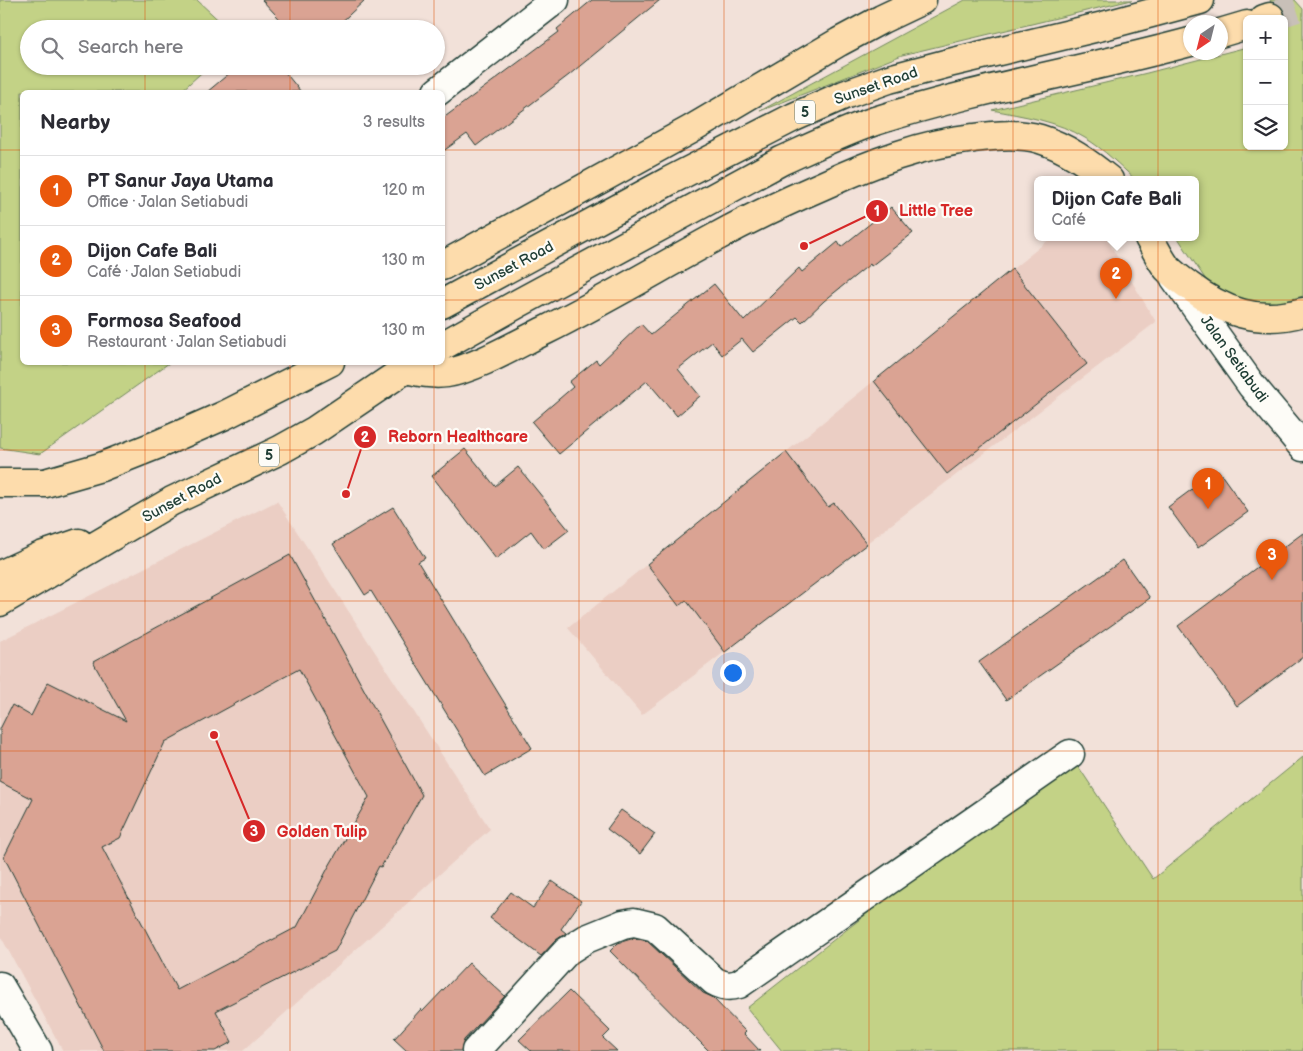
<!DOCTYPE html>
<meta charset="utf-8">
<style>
:root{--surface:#fff;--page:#f2f2f3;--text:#2b2b33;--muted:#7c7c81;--line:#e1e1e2;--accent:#ea580c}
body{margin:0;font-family:"Balsamiq Sans",sans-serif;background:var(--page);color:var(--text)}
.controls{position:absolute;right:15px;top:15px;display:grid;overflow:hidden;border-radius:8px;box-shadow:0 1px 4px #0004}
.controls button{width:45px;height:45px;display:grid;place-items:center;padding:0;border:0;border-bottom:1px solid var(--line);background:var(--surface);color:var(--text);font:25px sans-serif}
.compass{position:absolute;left:1183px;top:15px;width:45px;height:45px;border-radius:50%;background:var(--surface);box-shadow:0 1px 4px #0004;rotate:215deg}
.you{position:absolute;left:732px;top:672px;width:18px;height:18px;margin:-12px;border:4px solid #fff;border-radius:50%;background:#1a73e8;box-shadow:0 0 0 8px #1a73e833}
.badge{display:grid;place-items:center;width:32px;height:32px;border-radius:50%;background:var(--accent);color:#fff;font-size:16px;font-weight:700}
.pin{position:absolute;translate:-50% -41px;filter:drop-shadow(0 1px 2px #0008)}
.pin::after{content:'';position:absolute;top:26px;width:18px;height:15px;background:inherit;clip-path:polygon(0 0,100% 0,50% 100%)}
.popup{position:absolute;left:1034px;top:176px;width:165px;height:65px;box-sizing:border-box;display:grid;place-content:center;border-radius:8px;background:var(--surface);filter:drop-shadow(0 1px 4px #0005);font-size:16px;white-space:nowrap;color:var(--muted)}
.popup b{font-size:19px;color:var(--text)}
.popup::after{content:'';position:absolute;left:50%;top:100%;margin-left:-10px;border:10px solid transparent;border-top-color:var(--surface)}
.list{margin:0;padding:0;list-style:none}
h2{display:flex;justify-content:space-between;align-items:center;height:65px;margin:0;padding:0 20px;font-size:21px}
h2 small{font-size:16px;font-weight:400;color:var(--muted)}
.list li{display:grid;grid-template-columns:32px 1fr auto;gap:15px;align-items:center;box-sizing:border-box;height:70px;padding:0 20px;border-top:1px solid var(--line)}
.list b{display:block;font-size:19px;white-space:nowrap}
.list p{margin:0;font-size:16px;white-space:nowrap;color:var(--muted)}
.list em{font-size:16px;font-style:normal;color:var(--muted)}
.icon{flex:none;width:28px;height:28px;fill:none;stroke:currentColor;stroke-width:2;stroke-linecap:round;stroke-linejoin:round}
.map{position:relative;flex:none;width:1303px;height:1051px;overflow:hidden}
.search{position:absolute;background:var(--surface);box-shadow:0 1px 4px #0004;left:20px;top:20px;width:425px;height:55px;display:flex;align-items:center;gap:12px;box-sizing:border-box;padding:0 18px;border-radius:28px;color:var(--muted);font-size:19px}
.panel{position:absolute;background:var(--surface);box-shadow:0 1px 4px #0004;left:20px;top:90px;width:425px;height:275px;border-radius:8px}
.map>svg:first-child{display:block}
</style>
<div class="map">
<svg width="1303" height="1051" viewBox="0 0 1303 1051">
<rect width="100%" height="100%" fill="#f2e1d9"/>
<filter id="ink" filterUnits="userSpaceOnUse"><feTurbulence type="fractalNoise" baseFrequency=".02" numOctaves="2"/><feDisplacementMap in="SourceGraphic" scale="10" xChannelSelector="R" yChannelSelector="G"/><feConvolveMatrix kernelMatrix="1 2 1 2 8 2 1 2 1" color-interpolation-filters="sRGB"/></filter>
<g filter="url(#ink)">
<path fill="#ebcec4" d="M1051,238h55l50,84 -514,393 -74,-87z
M277,501l213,328 -247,222h-180l-63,-116v-294z"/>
<path fill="#c3d286" stroke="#71885d" d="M0,0h197l31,29h-199v37h180l-29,26h-158v270l147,1 -129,91 -40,-6z
M965,0h167l-230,55 -142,56z
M1270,0h25l8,9v287l-29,8 -42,-4 -22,-14 -32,-48h17v-58h-59c-16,-14 -32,-31 -51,-42 -27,-17 -62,-22 -93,-28l155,-37 100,-26v99h37v-127h-6z
M1070,754l83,125 150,-122v294h-521l-35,-43z"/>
<path fill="#daa393" stroke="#1f3d34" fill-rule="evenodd" d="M262,0h103l-31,29h-45z
M592,0h68l-91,75 -93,71 -9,-12 -25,18v-33l117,-87 -2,-3z
M238,66h42l21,26h-94z
M891,207l22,26 -42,33 -1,-2 -46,37 -22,21 -5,-5 -44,35 -11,-13 -20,16 -10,-13 -34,27 22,27 -23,20 -30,-35 -88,73 -27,-32 41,-35 -4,-5 27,-22 3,4 42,-40 10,11 63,-51 30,37 55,-53 3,4 36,-30 3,5z
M1012,269l75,95 -140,110 -73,-93z
M465,449l30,37 23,-19 51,63 -25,19 -13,-18 -35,28 -64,-83z
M786,452l42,55 6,-4 33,41 -142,108 -39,-52 -7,6 -32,-42z
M1218,470l30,42 -50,36 -30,-41z
M393,507l32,51 -7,4 114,186 -47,28 -114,-185 -6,4 -32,-51z
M1303,533v124l-66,49 -59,-80z
M290,555l132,240 -41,72 -2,-1 -44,85 -119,60 16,31 -17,9h-111l-100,-194 29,-58 -33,-17v-53l12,-24 19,11 17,-34 78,39 -33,-59zM299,669l70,128 -41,71 -31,59 -120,63 -75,-143 18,-9 45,-96z
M1123,560l27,38 -144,102 -27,-38z
M621,810l34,24 -15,20 -33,-25z
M552,881l29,20 -20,28 5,4 -10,7 -15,16 -51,-38 21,-26 22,16z
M634,938l13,3 56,52 9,4 34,35 -2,2 16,17h-51l-99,-100 8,-8z
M469,963l36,33 -41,44 -3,11h-54l-13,-12 27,-30 2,2z
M569,991l41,40 -7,7 14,13h-86l-12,-11z"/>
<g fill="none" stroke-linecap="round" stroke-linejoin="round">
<path stroke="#c8c0b8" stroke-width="28" stroke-dasharray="28 14" stroke-linecap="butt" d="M1270,17l33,-11"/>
<defs>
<path id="street" d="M437,92l118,-92
M0,986l38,65
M476,1051l91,-100 19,-12 37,-15 11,-2 21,5 59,54c9,5 15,6 25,3l331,-230"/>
<path id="secondary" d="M1174,277l78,109 51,61"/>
<path id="highway" d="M1264,19l6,-2
M1220,33l27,-8
M1149,238c6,10 11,21 18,30 6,6 14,12 21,17 35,27 71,40 115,27
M442,266l248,-136 149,-88 43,-23 40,-19
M442,304l227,-123 125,-64 50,-22 45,-16 60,-16 154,-37 97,-26
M442,346l77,-43 262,-142c31,-14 62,-29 94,-40 103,-33 211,-51 315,-79
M405,369c14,3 27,6 42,4 28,-4 72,-30 99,-43 58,-29 113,-62 170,-93 35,-19 71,-36 108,-52 48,-22 97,-41 150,-47 22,-3 45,-5 66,1 26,8 48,24 69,41
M0,483h45l56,-16 58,-23 66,-29 105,-53
M0,575l41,-19 38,-13
M0,602l172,-101 108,-51 34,-19 102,-69"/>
</defs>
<use href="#street" stroke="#1f3d34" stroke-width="31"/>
<use href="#secondary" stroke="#1f3d34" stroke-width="31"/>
<use href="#highway" stroke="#1f3d34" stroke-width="31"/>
<use href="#street" stroke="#fdfcf7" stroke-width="28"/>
<use href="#secondary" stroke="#fdfcf7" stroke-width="28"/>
<use href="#highway" stroke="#fddcac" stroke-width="28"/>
</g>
</g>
<path fill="none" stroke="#de580e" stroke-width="1" stroke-opacity="0.55" d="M145,0v29M290,0v29M434,0v29M579,0v1051M724,0v1051M869,0v1051M1013,0v1051M1158,0v1051M145,66v26M290,66v26M434,66v26M0,150h22M442,150h861M0,300h22M442,300h861M145,362v689M290,362v689M434,362v689M0,450h1303M0,601h1303M0,751h1303M0,901h1303"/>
<g text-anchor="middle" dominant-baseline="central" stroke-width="4.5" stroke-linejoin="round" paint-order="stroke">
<g fill="#fdfcf7" stroke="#62766e" stroke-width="1">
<rect x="795" y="100.5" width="20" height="23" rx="4"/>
<rect x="259" y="443.5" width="20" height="23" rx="4"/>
</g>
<g font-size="14" font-weight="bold" fill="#1f3d34">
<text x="805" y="112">5</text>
<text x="269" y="455">5</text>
</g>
<g font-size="15" fill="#1f3d34" stroke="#fdfcf7">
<text transform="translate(876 86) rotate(-19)">Sunset Road</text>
<text transform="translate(514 266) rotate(-28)">Sunset Road</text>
<text transform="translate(1234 359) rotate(54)">Jalan Setiabudi</text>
<text transform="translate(182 498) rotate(-28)">Sunset Road</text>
</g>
</g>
<path fill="none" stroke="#d62828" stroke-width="2" d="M804 246L877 211M346 494L365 437M214 735L254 831"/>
<g fill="#d62828" stroke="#fdfcf7" stroke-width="2">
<circle cx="804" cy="246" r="5"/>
<circle cx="346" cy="494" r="5"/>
<circle cx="214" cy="735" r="5"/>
<circle cx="877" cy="211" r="12"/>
<circle cx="365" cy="437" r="12"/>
<circle cx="254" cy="831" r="12"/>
</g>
<g font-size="15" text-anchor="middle" font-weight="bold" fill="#fff">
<text x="877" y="216">1</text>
<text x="365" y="442">2</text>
<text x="254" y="836">3</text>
</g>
<g font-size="16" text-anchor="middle" font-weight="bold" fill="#d62828" stroke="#fdfcf7" stroke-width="4.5" stroke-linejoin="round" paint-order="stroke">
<text x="936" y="216">Little Tree</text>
<text x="458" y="442">Reborn Healthcare</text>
<text x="322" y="837">Golden Tulip</text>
</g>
</svg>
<div class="controls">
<button>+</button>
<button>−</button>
<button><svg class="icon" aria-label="layers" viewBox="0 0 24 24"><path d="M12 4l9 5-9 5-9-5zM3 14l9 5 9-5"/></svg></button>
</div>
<svg class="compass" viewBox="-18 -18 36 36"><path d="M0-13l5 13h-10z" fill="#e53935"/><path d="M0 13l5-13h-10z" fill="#7c7c81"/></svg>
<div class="you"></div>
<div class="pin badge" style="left:1208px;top:509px">1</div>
<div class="pin badge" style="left:1116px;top:299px">2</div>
<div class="popup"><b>Dijon Cafe Bali</b>Café</div>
<div class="pin badge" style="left:1272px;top:580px">3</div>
<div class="search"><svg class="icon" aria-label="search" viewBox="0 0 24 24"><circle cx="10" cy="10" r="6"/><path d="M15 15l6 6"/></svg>Search here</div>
<section class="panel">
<h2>Nearby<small>3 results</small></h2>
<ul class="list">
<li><span class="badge">1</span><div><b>PT Sanur Jaya Utama</b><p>Office · Jalan Setiabudi</p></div><em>120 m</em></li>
<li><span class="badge">2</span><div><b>Dijon Cafe Bali</b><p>Café · Jalan Setiabudi</p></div><em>130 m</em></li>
<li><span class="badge">3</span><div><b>Formosa Seafood</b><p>Restaurant · Jalan Setiabudi</p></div><em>130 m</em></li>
</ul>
</section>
</div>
